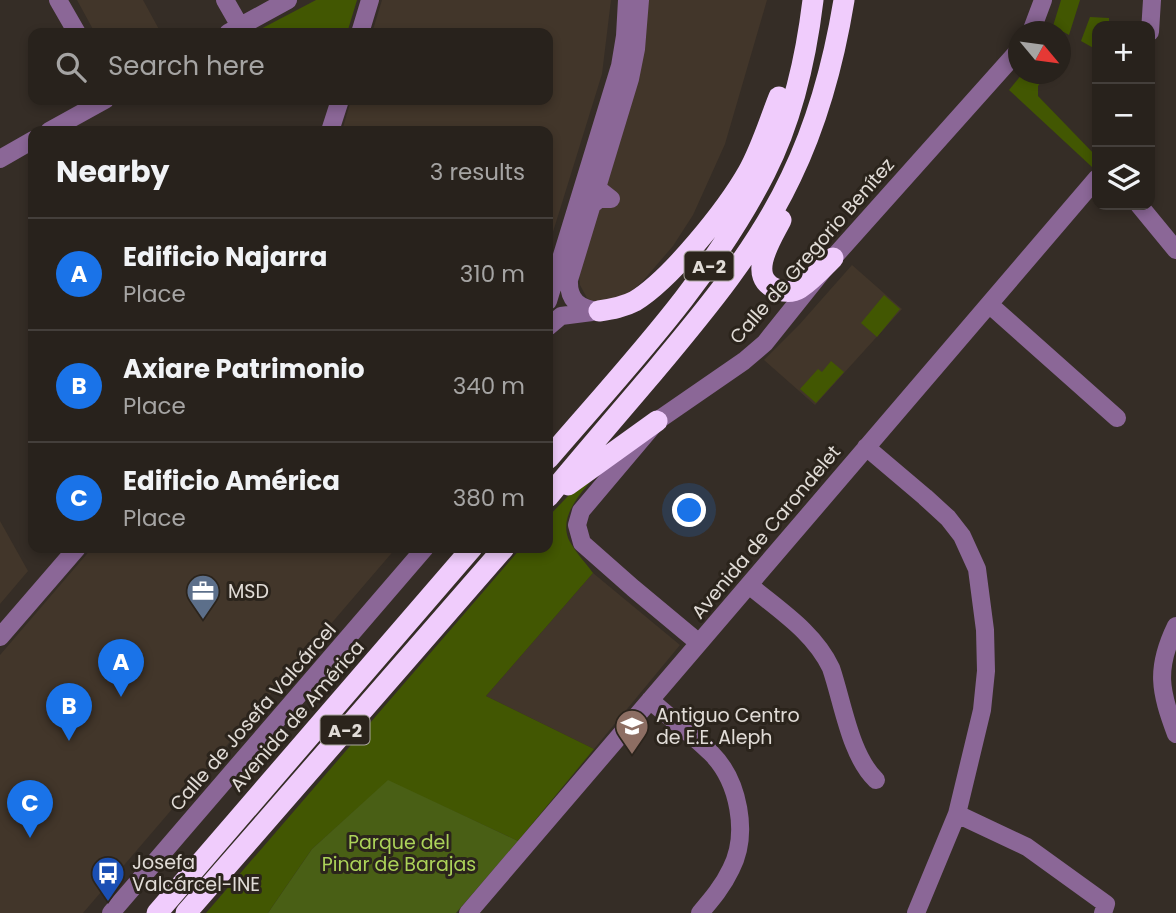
<!DOCTYPE html>
<meta charset="utf-8">
<style>
:root{--surface:#28221c;--page:#342f29;--text:#f1f3f6;--muted:#a5a4a3;--line:#443f3b;--accent:#1a73e8}
body{margin:0;font-family:Poppins,sans-serif;background:var(--page);color:var(--text)}
.controls{position:absolute;right:21px;top:21px;display:grid;overflow:hidden;border-radius:14px;box-shadow:0 4px 10px #0003}
.controls button{width:63px;height:63px;display:grid;place-items:center;padding:0;border:0;border-bottom:2px solid var(--line);background:var(--surface);color:var(--text);font:35px sans-serif}
.compass{position:absolute;left:1008px;top:21px;width:63px;height:63px;border-radius:50%;background:var(--surface);box-shadow:0 4px 10px #0003;rotate:119deg}
.you{position:absolute;left:690px;top:511px;width:24px;height:24px;margin:-18px;border:5px solid #fff;border-radius:50%;background:#1a73e8;box-shadow:0 0 0 10px #1a73e833}
.badge{display:grid;place-items:center;width:46px;height:46px;border-radius:50%;background:var(--accent);color:#fff;font-size:23px;font-weight:700}
.pin{position:absolute;translate:-50% -58px;filter:drop-shadow(0 2px 4px #0008)}
.pin::after{content:'';position:absolute;top:37px;width:24px;height:21px;background:inherit;clip-path:polygon(0 0,100% 0,50% 100%)}
.list{margin:0;padding:0;list-style:none}
h2{display:flex;justify-content:space-between;align-items:center;height:91px;margin:0;padding:0 28px;font-size:30px}
h2 small{font-size:23px;font-weight:400;color:var(--muted)}
.list li{display:grid;grid-template-columns:46px 1fr auto;gap:21px;align-items:center;box-sizing:border-box;height:112px;padding:0 28px;border-top:2px solid var(--line)}
.list b{display:block;font-size:26px;white-space:nowrap}
.list p{margin:0;font-size:23px;white-space:nowrap;color:var(--muted)}
.list em{font-size:23px;font-style:normal;color:var(--muted)}
.icon{flex:none;width:38px;height:38px;fill:none;stroke:currentColor;stroke-width:2;stroke-linecap:round;stroke-linejoin:round}
.map{position:relative;flex:none;width:1176px;height:913px;overflow:hidden}
.search{position:absolute;background:var(--surface);box-shadow:0 4px 10px #0003;left:28px;top:28px;width:525px;height:77px;display:flex;align-items:center;gap:18px;box-sizing:border-box;padding:0 24px;border-radius:14px;color:var(--muted);font-size:26px}
.panel{position:absolute;background:var(--surface);box-shadow:0 4px 10px #0003;left:28px;top:126px;width:525px;height:427px;border-radius:14px}
.map>svg:first-child{display:block}
</style>
<div class="map">
<svg width="1176" height="913" viewBox="0 0 1176 913">
<rect width="100%" height="100%" fill="#352d26"/>
<path fill="#42362a" d="M77,0h66l18,33h-66z
M382,0h229l-9,74 -54,174v-117h-206l9,-31h197v-67h-176z
M646,0h121l-42,144 -32,71 -20,31 -31,36 -19,16 -27,5 -9,-5 -7,-13 -1,-11z
M852,265l50,44 -87,96 -51,-45 35,-35z
M0,521l28,50 -28,33z
M92,548h304l-313,365h-83v-258z
M593,573l87,72 -86,104 -108,-53z"/>
<path fill="#425702" d="M316,0h41l-10,33h-94z
M1061,0h19l-11,35 -16,-9z
M1090,17l19,1v8h-12v24l-16,-9z
M1022,74h24l-8,12v10l59,61 -1,7 -4,3 -83,-77z
M884,295l16,14 -23,28 -16,-14z
M831,361l13,11 -28,31 -16,-14 18,-20 4,3z
M604,466c-16,20 -49,48 -34,76 6,11 16,21 23,31l-107,123 108,53 -76,92 -130,-60 -76,68 -44,64h-62l315,-365h27v-31l20,-21z"/>
<path fill="#495f15" d="M388,780l130,61 -62,72h-188l44,-64z"/>
<g fill="none" stroke-linecap="round" stroke-linejoin="round">
<path stroke="#8b6797" stroke-width="18" d="M58,0l19,33
M225,0l12,21v7
M1031,32l12,-32
M1150,32l2,-32
M228,33l60,-33
M360,33l10,-33
M49,131l56,-31
M330,131l10,-31
M0,159l33,-19
M592,205l7,-6h12l-14,-11
M1139,205l37,45
M548,301l72,-235 5,-30 2,-36
M990,305l127,113
M599,311c-19,-2 -31,-10 -30,-31l61,-201 6,-30 4,-49
M548,327l13,-11 31,-4
M866,447l59,50 23,21 14,18 15,33 8,61 1,41 -4,39 -25,104 -41,99
M749,585c30,25 65,47 82,83 12,35 19,87 45,112
M1176,626c-21,43 -16,65 0,108
M0,637l77,-89
M699,643l-66,-55 -51,-45 -5,-18 4,-14 76,-90 87,-60 21,-18 68,-85 185,-207
M650,700c20,18 42,34 61,53 28,28 38,81 20,116 -8,17 -19,30 -31,44
M957,814l70,33 79,57 -3,9
M111,913l314,-365
M468,913l629,-735"/>
<path stroke="#f0ccfc" stroke-width="21" d="M781,220c-9,18 -34,55 -7,68 8,4 18,5 26,0 12,-8 23,-20 33,-30
M599,311c13,-2 25,-4 36,-10 36,-22 92,-92 113,-129 13,-23 21,-50 31,-75
M548,459c78,-91 162,-178 217,-286 27,-53 41,-115 48,-173
M568,485l89,-64
M548,497c35,-42 71,-84 106,-125 51,-61 103,-123 137,-195 27,-56 43,-116 53,-177
M157,913l315,-365
M186,913l318,-365"/>
</g>
<defs>
<symbol id="office-pin" viewBox="-11 -11 22 30"><path d="M0 17L-7.5 6A9.5 9.5 0 1 1 7.5 6Z" fill="#5c6f8a" stroke="#2b241c"/><path d="M-6-3h4V-5.5h4V-3h4V5H-6ZM-1-4.5V-3h2v-1.5ZM-6 0V1H6V0Z" fill="#fff"/></symbol>
<symbol id="school-pin" viewBox="-11 -11 22 30"><path d="M0 17L-7.5 6A9.5 9.5 0 1 1 7.5 6Z" fill="#8d6e63" stroke="#2b241c"/><path d="M0-5L7-2L0 1L-7-2ZM-4 1L0 2.5L4 1V4Q0 6-4 4Z" fill="#fff"/></symbol>
<symbol id="bus-pin" viewBox="-11 -11 22 30"><path d="M0 17L-7.5 6A9.5 9.5 0 1 1 7.5 6Z" fill="#1a4fb4" stroke="#2b241c"/><path d="M-5-6H5V4H4V6H2V4H-2V6H-4V4H-5ZM-3.5-4V0h7V-4ZM-3.5 1.2v1.5H-2V1.2ZM2 1.2v1.5H3.5V1.2Z" fill="#fff"/></symbol>
</defs>
<g fill-rule="evenodd">
<use href="#office-pin" x="184" y="572" width="38" height="52"/>
<use href="#school-pin" x="613" y="707" width="38" height="52"/>
<use href="#bus-pin" x="89" y="854" width="38" height="52"/>
</g>
<g text-anchor="middle" dominant-baseline="central" stroke-width="6" stroke-linejoin="round" paint-order="stroke">
<g fill="#2b241c" stroke="#aaa59f" stroke-width="2">
<rect x="684.5" y="251.5" width="49" height="29" rx="5"/>
<rect x="320.5" y="715.5" width="49" height="29" rx="5"/>
</g>
<g font-size="18" font-weight="bold" fill="#e1dcd7">
<text x="709" y="266">A-2</text>
<text x="345" y="730">A-2</text>
</g>
<g font-size="19" fill="#e1dcd7" stroke="#2b241c">
<text transform="translate(812 251) rotate(-49)">Calle de Gregorio Benítez</text>
<text transform="translate(766 532) rotate(-50)">Avenida de Carondelet</text>
<text transform="translate(297 716) rotate(-49)">Avenida de América</text>
<text transform="translate(253 717) rotate(-49)">Calle de Josefa Valcárcel</text>
</g>
<g font-size="19" fill="#e1dcd7" stroke="#2b241c" text-anchor="start">
<text x="228" y="591">MSD</text>
<text x="656" y="715">Antiguo Centro<tspan x="656" dy="22">de E.E. Aleph</tspan></text>
<text x="132" y="862">Josefa<tspan x="132" dy="22">Valcárcel-INE</tspan></text>
</g>
<g font-size="19" fill="#acd359" stroke="#2b241c">
<text x="399" y="842">Parque del<tspan x="399" dy="22">Pinar de Barajas</tspan></text>
</g>
</g>
</svg>
<div class="controls">
<button>+</button>
<button>−</button>
<button><svg class="icon" aria-label="layers" viewBox="0 0 24 24"><path d="M12 4l9 5-9 5-9-5zM3 14l9 5 9-5"/></svg></button>
</div>
<svg class="compass" viewBox="-18 -18 36 36"><path d="M0-13l5 13h-10z" fill="#e53935"/><path d="M0 13l5-13h-10z" fill="#a5a4a3"/></svg>
<div class="you"></div>
<div class="pin badge" style="left:121px;top:697px">A</div>
<div class="pin badge" style="left:69px;top:741px">B</div>
<div class="pin badge" style="left:30px;top:838px">C</div>
<div class="search"><svg class="icon" aria-label="search" viewBox="0 0 24 24"><circle cx="10" cy="10" r="6"/><path d="M15 15l6 6"/></svg>Search here</div>
<section class="panel">
<h2>Nearby<small>3 results</small></h2>
<ul class="list">
<li><span class="badge">A</span><div><b>Edificio Najarra</b><p>Place</p></div><em>310 m</em></li>
<li><span class="badge">B</span><div><b>Axiare Patrimonio</b><p>Place</p></div><em>340 m</em></li>
<li><span class="badge">C</span><div><b>Edificio América</b><p>Place</p></div><em>380 m</em></li>
</ul>
</section>
</div>
